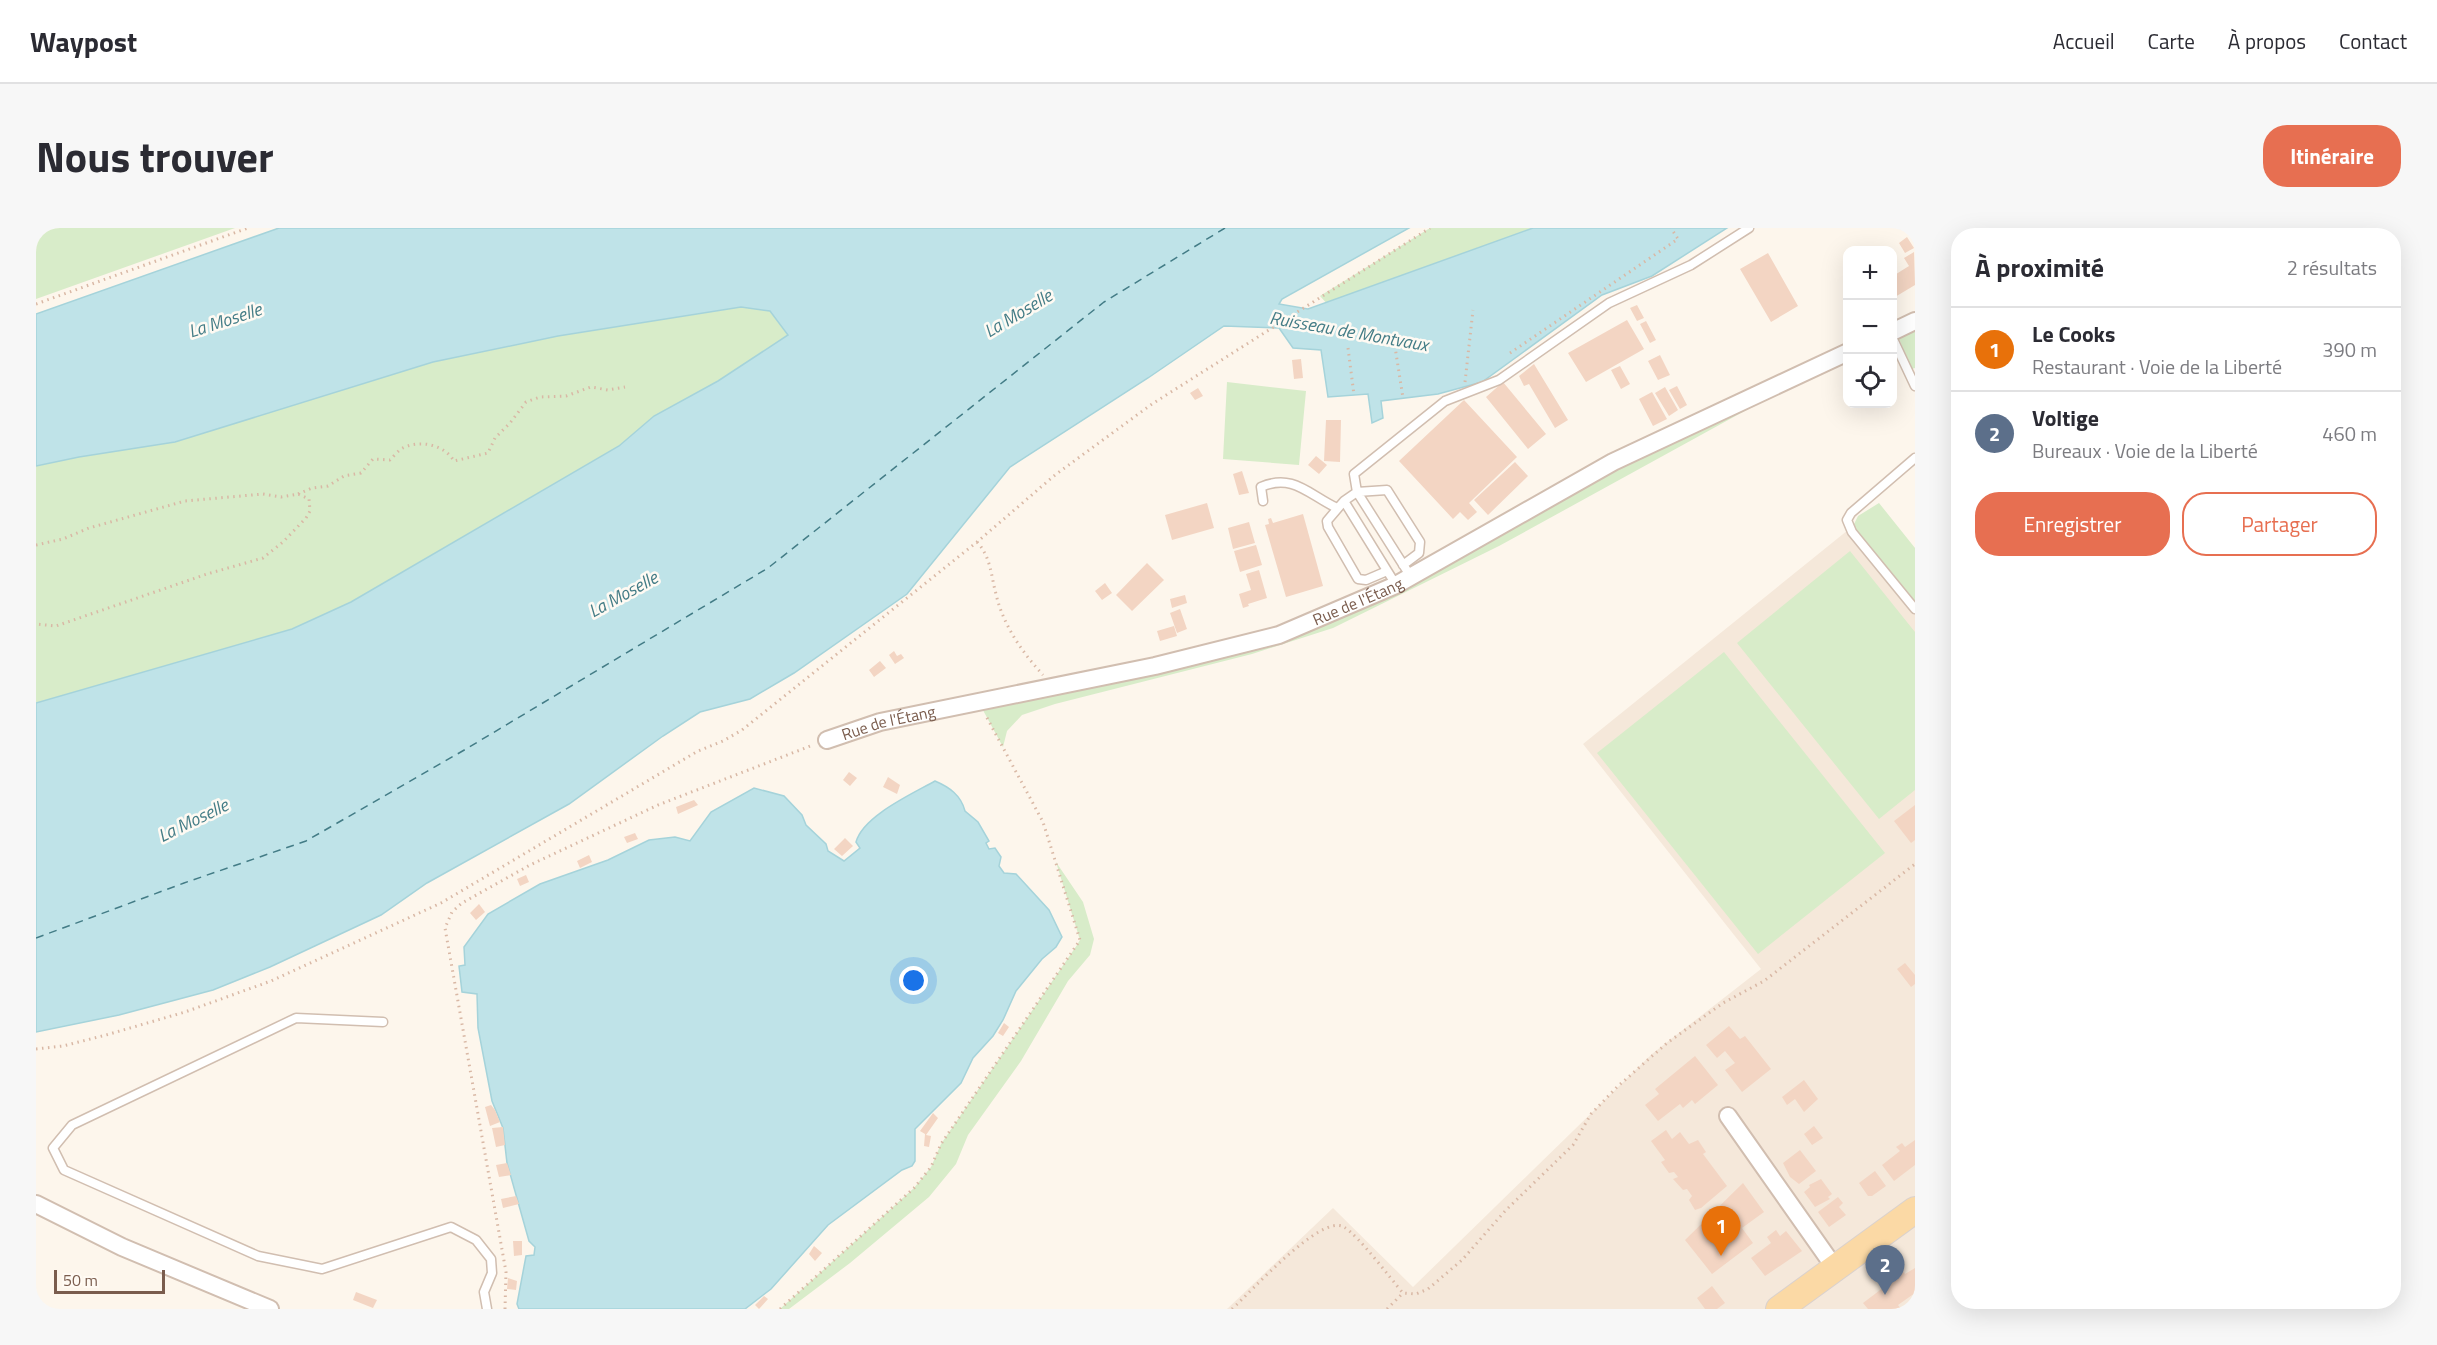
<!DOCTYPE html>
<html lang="fr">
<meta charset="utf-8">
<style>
:root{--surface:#fff;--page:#f7f7f7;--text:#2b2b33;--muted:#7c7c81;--line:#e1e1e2;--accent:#e76f51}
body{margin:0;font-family:"Titillium Web",sans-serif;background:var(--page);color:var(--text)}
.controls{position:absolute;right:18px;top:18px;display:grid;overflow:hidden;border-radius:12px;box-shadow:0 6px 24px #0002}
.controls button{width:54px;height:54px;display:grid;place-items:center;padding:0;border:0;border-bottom:2px solid var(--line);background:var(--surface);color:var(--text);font:30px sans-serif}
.scale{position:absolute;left:18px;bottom:15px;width:111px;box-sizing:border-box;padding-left:6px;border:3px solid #7a5c4d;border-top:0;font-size:16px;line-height:21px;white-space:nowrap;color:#7a5c4d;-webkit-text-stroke:4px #fffaf3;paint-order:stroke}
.you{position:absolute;left:878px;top:753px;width:21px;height:21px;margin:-15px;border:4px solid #fff;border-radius:50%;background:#1a73e8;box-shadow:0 0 0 9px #1a73e833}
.badge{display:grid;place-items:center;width:39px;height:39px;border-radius:50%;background:var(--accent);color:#fff;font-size:20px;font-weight:700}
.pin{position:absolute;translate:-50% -50px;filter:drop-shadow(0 2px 3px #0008)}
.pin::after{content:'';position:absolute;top:32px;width:21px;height:18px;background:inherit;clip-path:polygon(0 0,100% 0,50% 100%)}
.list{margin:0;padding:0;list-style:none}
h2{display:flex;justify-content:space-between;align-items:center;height:78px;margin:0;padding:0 24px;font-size:26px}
h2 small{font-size:20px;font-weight:400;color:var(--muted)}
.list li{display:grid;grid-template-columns:39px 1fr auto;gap:18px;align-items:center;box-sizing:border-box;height:84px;padding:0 24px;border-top:2px solid var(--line)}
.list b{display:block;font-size:22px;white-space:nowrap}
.list p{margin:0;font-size:20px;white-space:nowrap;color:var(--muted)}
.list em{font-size:20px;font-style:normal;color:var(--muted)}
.actions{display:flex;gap:12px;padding:18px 24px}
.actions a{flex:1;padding:14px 0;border:2px solid var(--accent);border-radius:24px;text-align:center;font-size:21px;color:var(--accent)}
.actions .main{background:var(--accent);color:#fff}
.icon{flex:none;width:33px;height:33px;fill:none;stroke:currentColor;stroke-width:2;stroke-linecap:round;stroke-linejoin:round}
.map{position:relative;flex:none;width:1879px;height:1081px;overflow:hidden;border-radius:24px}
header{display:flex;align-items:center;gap:36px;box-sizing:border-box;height:84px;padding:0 30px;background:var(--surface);border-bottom:2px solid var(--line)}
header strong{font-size:28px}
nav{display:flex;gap:33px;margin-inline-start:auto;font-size:21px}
.intro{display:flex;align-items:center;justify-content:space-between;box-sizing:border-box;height:144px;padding:0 36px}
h1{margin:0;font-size:42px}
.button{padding:15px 27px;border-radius:24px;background:var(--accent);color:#fff;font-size:21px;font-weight:700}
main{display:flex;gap:36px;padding:0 36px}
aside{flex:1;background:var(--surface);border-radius:24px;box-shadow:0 6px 24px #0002}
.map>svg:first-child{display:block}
</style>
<header>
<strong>Waypost</strong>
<nav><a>Accueil</a><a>Carte</a><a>À propos</a><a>Contact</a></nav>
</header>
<div class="intro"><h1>Nous trouver</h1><a class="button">Itinéraire</a></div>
<main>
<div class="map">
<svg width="1879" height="1081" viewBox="0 0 1879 1081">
<rect width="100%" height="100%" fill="#fdf6ec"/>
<path fill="#f5e8da" d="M1817,298l62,75v708h-688l106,-101 80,79 239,-233 109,-85 -178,-225z"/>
<path fill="#d8ecc9" d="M0,0h199l-199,71z
M1394,0h161l-262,78 -9,-10z
M705,79l29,4 18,24 -70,46 -64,35 -35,30 -268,156 -59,27 -256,74v-237l397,-104 125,-26z
M1879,103v37l-3,1 -13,-30z
M1191,154l79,9 -7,74 -76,-6z
M1720,167l5,7 -262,144 -166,82 -81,26 -197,50 -33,11 -15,16 -4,16 -25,-46 301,-66z
M1843,275l36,45v53l-62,-75 5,-10z
M1814,323l65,81v158l-36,29 -142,-176z
M1688,424l161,201 -127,101 -161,-201z
M1020,634l27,40 11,37 -4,16 -22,26 -47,80 -53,74 -12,29 -27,33 -79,66 -61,46h-9l134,-121 17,-21 10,-23 136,-199 3,-5z"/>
<path fill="#bfe3e8" stroke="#a5d3da" stroke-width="1.5" d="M243,0h1130l-127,71 -3,5 29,5 225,-81h194l-75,48 -50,19 -120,87 -44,12 -57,7 2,17 -11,5 -4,-29 -40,3 -7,-47 -28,-2 -14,-20 -55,-2 -76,52 -138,89 -103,127 -113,79 -44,26 -50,13 -37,24 -94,68 -142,79 -46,32 -111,52 -57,23 -94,25 -83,17v-329l256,-74 59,-27 268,-156 35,-30 64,-35 70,-46 -18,-24 -29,-4 -183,29 -125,26 -258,80 -96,15 -43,9v-152z
M899,553c14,6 26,14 30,30l13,11 11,19 -3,2 3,6 6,-1 6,9 -2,9 5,7 12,1 33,36 13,27 -6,10 -14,12 -26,32 -13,29 -10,16 -20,22 -12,25 -46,46v32l-3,5 -10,4 -74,55 -57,64 -26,20h-226l-2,-5 9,-48 8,-1 1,-8 -6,-6 -22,-78 -4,-35 -11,-27 -14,-73 -1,-34 -15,-2 -3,-26 6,-1 -1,-18 24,-33 52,-30 68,-24 41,-20 26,-3 15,4 21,-29 43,-24 30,8 18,19 4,10 20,19 2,7 16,10 16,-13 -4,-6c7,-26 56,-48 79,-61z"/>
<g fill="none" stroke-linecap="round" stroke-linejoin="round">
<path stroke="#437c86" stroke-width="1.5" stroke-dasharray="8 6" stroke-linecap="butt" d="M0,710l148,-55 122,-42 160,-92 302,-181 336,-266 121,-74"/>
</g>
<path fill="#f3d5c3" d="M1871,9l7,11 -9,5 -6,-10z
M1878,24l1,33 -20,12 -2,-4v-17l16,-10 -5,-8z
M1732,25l30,53 -27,16 -31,-53z
M1601,77l7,13 -7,3 -7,-13z
M1591,92l17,29 -58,33 -18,-29z
M1610,93l10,19 -6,3 -10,-19z
M1624,127l10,20 -12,5 -10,-19z
M1265,131l2,19 -9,1 -2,-19z
M1498,136l34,56 -13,8 -26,-44 -5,2 -5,-10z
M1584,138l10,18 -9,5 -10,-19z
M1467,154l43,52 -18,15 -42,-52z
M1641,158l10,19 -7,4 -11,-19z
M1629,159l13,23 -9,6 -14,-23z
M1162,160l5,8 -8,4 -5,-7z
M1616,164l15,27 -14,7 -14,-27z
M1428,172l53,57 -48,46 8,9 -9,8 -8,-8 -7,7 -54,-58z
M1290,192h15l-1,42 -16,-1z
M1280,228l11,9 -8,9 -11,-9z
M1479,234l13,14 -40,39 -14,-15z
M1206,243l7,22 -10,2 -6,-21z
M1171,275l7,25 -42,12 -7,-25z
M1267,286l20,72 -37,11 -21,-72 4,-1 -1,-5 3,-1 2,5z
M1213,294l6,21 -22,6 -5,-21z
M1220,317l6,20 -22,7 -6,-21z
M1111,335l17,17 -32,31 -16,-16z
M1223,342l8,28 -19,6 1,2 -6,2 -4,-14 12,-4 -5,-16z
M1069,355l7,10 -10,7 -7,-9z
M1149,367l2,8 -15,5 -2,-9z
M1144,381l7,20 -10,4 -7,-20z
M1138,398l3,10 -17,5 -3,-10z
M858,423l3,5 4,-2 3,4 -9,6 -6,-9z
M844,433l6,7 -12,9 -5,-7z
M813,544l8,6 -7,8 -7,-6z
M852,549l12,8 -3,9 -14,-7z
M658,572l4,5 -20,9 -2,-7z
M1879,577v35l-4,3 -17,-22z
M599,605l3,6 -11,4 -3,-6z
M809,610l8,8 -11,10 -8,-7z
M553,627l3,7 -12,6 -3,-7z
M490,647l3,7 -9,4 -3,-7z
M443,676l6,8 -9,8 -6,-7z
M1869,735l10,12v9l-4,3 -14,-18z
M968,795l5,4 -6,9 -5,-3z
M1693,798l11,13 5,-3 26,33 -29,23 -17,-22 10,-7 -10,-12 -8,7 -11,-13z
M1659,828l23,29 -23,19 -3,-4 -9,8 -3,-4 -22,17 -13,-16 14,-11 -4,-5z
M1768,852l14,19 -14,13 -9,-13 -8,6 -5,-8z
M455,877l4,5 5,12 -10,4 -5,-19z
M897,885l5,5 -12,17 5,1 -2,11 -5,-1 1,-12 -5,-3z
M1778,898l9,12 -11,7 -8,-11z
M467,899l2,18 -9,2 -4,-19z
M1630,902l6,9 8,-7 9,12 9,-4 8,12 -3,2 24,32 -26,22 -6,2 -6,-10 3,-4 -5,-7 -4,1 -10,-11 5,-2 -4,-5 -5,1 -8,-11 4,-2 -14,-19z
M1879,912v25l-21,16 -12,-16 18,-14 -4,-4 6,-4 3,4z
M1764,922l16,21 -17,13 -9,-7 -7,-14z
M471,935l4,12 -12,2 -3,-12z
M1839,943l11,15 -14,10h-4l-9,-13z
M1785,951l11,15 -4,3 2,2 -15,8 -11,-15 6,-5 -1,-2z
M1707,955l21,29 -22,16 11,15 -41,31 -27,-34z
M480,968l3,8 -16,4 -2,-9z
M1802,969l5,6 -4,4 7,8 -17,12 -11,-15z
M1740,1002l4,6 6,-5 16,20 -37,25 -14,-18 20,-15 -4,-6z
M477,1013h9v14l-8,1z
M778,1018l8,7 -7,8 -6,-7z
M1879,1040v25l-17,12 3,4h-33l-5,-6 41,-31 1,2z
M472,1050l9,3 -1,9 -9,-1z
M1676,1058l13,17 -8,6h-12l-8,-11z
M320,1064l21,8 -4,8 -20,-8z
M728,1068l4,3 -9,10 -4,-4z"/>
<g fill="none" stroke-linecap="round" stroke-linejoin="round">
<defs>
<path id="lane" d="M1856,109l23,49
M1879,230l-64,55 -4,7 5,12 63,77
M1227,273l-2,-14c32,-14 48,8 76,21
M1308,273l-17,20 1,6 30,52 8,1 21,-9
M1367,337l16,-12 1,-11 -33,-52 -30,2 54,85
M1360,357l-52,-84 13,-9 -3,-18 91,-73 54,-21 110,-77 82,-38 58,-37
M347,794l-87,-4 -224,107 -19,23 11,22 194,86 64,13 129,-42 25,13 15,19 1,14 -8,19 3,17"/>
<g id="street">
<path d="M1856,104l23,-11"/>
<path id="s1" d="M791,512l53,-18 275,-56 124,-31 117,-50 217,-123 235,-110"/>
<path d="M1692,888l107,152"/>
<path d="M0,976l86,43 148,62"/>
</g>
<path id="primary" d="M1743,1081l136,-99"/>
</defs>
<use href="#lane" stroke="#d1beb0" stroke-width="11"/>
<use href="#street" stroke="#d1beb0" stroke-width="20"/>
<use href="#primary" stroke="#dad1cd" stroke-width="28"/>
<path stroke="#d9b8a5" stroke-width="3" stroke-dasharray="1.5 4.5" stroke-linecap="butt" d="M0,76l212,-76
M1357,106l10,64
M1312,120l6,47
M1474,125l168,-114 -7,-11
M1429,154l8,-72
M262,266l14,-6 16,-2 16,-10 17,-3 12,-14 17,1c3,-3 7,-8 11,-11 17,-10 43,-5 53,12l34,-8 7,-15 15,-15 16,-21 14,-5 26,-1 25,-9 17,3 17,-3
M941,314c14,15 14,34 19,52 7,31 26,58 47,81
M0,317l27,-6 26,-11 96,-27 78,-7 18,3 17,-3 11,5 1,12 -4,7 -23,24 -20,16 -56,16 -151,52 -20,-2
M0,821l27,-3 43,-11 79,-23 86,-31 170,-78 257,-152 25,-10 19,-11 235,-188 78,-67 97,-71 278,-176
M469,1081l1,-37 -61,-344 7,-16 10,-9 68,-38 128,-60 155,-60
M744,1081l134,-121 17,-21 10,-23 139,-204 -37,-118 -57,-106
M1196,1081c18,-16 89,-96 112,-82 15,9 46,51 59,66l13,1 12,-5 34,-29 44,-50 67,-65 18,-31 26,-27 50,-44 56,-40 41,-22 151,-117
M1351,1081l16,-16"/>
<use href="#lane" stroke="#fff" stroke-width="8"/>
<use href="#street" stroke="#fff" stroke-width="16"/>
<use href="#primary" stroke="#fbd9a5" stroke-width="26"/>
</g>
<g text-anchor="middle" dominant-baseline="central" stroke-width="5" stroke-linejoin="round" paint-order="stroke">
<g font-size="16" fill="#7a5c4d" stroke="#fffaf3">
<text stroke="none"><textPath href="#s1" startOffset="550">Rue de l'Étang</textPath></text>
<text stroke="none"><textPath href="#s1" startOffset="64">Rue de l'Étang</textPath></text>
</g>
<g font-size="18" font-style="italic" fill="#437c86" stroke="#fffaf3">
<text transform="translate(982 85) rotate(-31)">La Moselle</text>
<text transform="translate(189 92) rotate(-18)">La Moselle</text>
<text transform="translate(1313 103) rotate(10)">Ruisseau de Montvaux</text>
<text transform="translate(587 366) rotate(-29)">La Moselle</text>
<text transform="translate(157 592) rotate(-26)">La Moselle</text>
</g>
</g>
</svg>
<div class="controls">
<button>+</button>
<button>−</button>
<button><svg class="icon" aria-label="locate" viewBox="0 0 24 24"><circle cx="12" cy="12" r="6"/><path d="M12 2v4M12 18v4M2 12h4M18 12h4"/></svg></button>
</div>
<div class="scale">50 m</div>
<div class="you"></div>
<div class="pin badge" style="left:1685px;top:1028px;background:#e8710a">1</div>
<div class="pin badge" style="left:1849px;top:1067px;background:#5c6f8a">2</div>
</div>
<aside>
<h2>À proximité<small>2 résultats</small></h2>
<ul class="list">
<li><span class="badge" style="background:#e8710a">1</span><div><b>Le Cooks</b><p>Restaurant · Voie de la Liberté</p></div><em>390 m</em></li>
<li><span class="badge" style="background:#5c6f8a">2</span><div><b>Voltige</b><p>Bureaux · Voie de la Liberté</p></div><em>460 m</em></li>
</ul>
<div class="actions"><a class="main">Enregistrer</a><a>Partager</a></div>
</aside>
</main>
